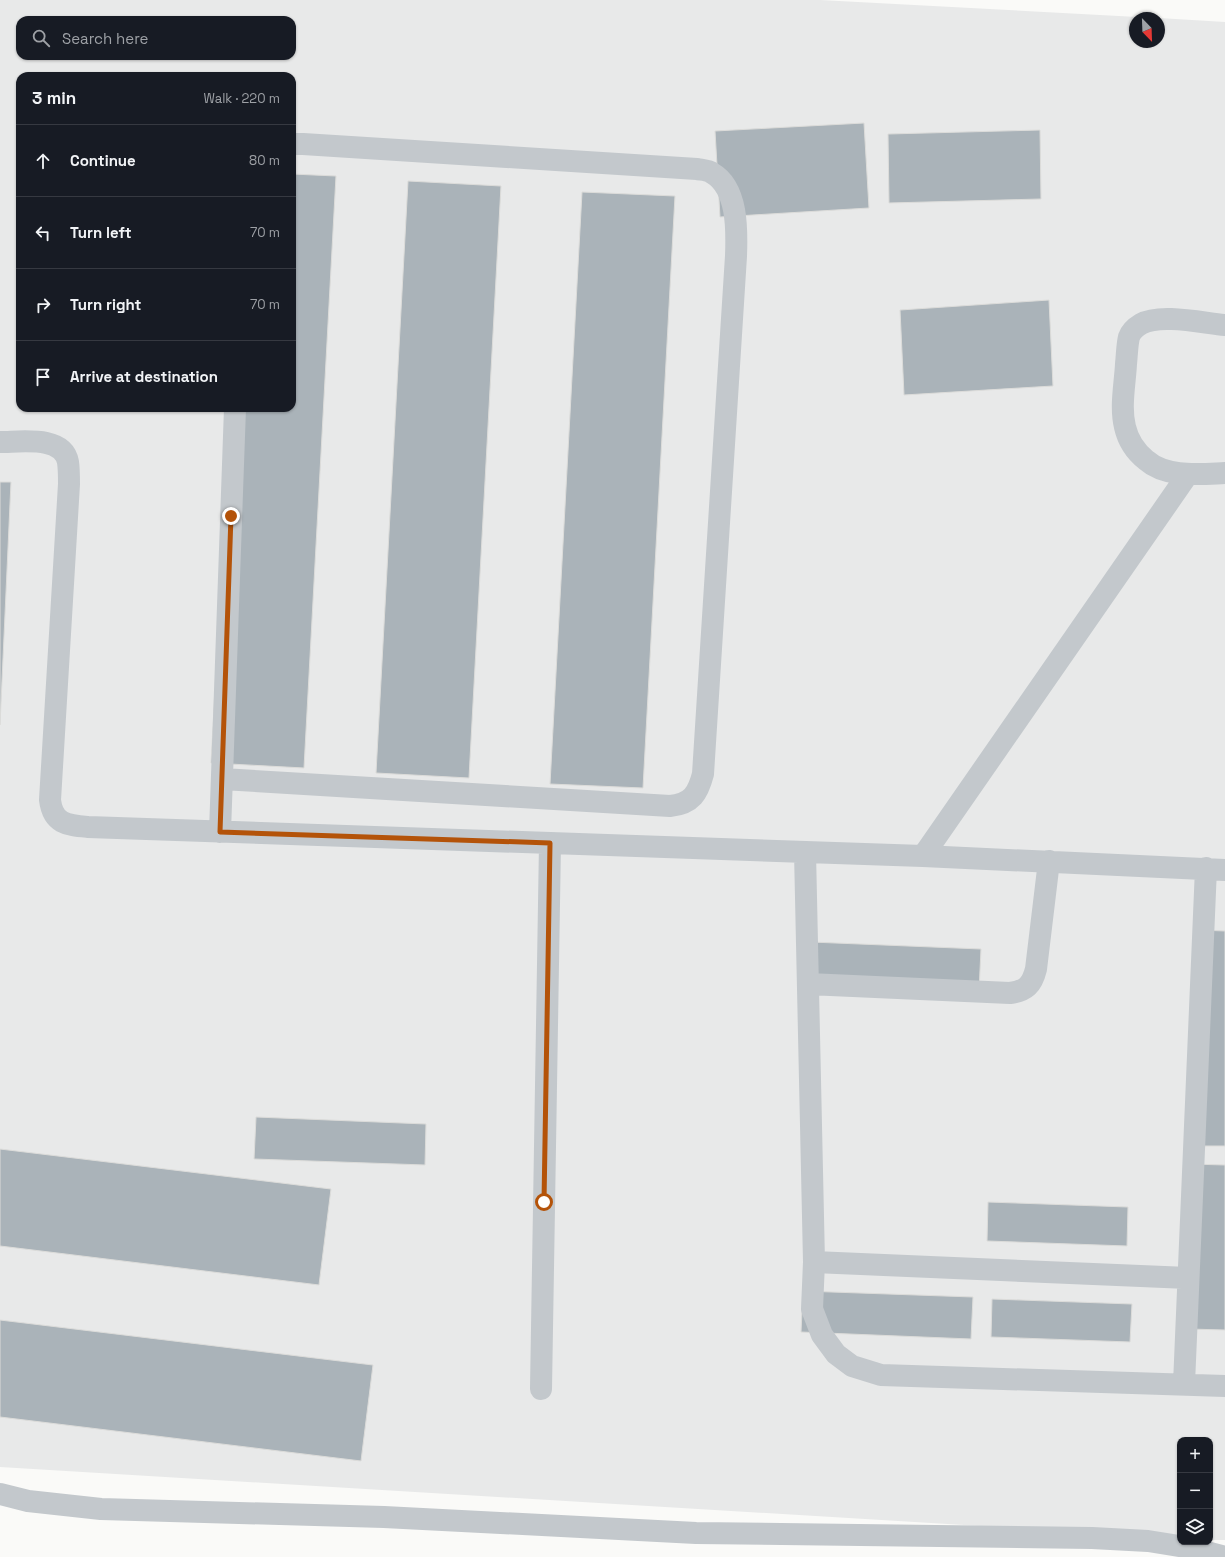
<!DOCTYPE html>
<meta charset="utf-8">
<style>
:root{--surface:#171b24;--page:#242831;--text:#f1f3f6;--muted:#9ea1a6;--line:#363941}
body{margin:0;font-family:"Space Grotesk",sans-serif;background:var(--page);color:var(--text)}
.controls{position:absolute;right:12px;bottom:12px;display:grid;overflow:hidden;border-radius:8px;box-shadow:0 1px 3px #0004}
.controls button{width:36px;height:36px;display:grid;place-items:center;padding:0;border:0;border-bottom:1px solid var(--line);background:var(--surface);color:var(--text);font:20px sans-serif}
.compass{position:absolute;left:1129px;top:12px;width:36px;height:36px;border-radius:50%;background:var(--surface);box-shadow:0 1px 3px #0004;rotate:157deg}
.stop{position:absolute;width:12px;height:12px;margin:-9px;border:3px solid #b45309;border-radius:50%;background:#fff}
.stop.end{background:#b45309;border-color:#fff;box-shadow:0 1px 4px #0008}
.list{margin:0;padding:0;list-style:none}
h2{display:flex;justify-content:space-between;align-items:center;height:52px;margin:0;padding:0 16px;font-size:17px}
h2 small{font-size:13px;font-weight:400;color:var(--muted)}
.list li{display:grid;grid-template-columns:26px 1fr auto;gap:12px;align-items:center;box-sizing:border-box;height:72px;padding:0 16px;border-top:1px solid var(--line)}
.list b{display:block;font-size:15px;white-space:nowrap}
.list em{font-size:13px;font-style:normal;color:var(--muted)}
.icon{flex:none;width:22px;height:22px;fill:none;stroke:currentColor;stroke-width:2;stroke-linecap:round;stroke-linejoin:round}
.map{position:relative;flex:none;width:1225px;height:1557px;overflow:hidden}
.search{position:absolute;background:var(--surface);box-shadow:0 1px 3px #0004;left:16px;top:16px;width:280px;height:44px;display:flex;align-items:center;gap:10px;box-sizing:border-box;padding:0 14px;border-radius:12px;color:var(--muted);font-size:15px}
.panel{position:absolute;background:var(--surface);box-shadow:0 1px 3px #0004;left:16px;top:72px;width:280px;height:340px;border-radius:12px}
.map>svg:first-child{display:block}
</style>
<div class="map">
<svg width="1225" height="1557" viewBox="0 0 1225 1557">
<rect width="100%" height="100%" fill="#fafaf8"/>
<path fill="#e8e9e9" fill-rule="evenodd" d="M0,0h820l336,18h-21v24h24v-24l66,4v1518h-15v-100h-30v98l-1180,-71zM20,20h272v36h-272zM20,76h272v332h-272z"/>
<path fill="#aab3b9" stroke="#dcdcda" d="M864,123l5,85 -149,9 -5,-86z
M1040,130l1,69 -152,4 -1,-69z
M292,174l44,2 -32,592 -93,-5 19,-355h62z
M408,181l93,5 -32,592 -93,-5z
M582,192l93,4 -32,592 -93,-4z
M1049,300l4,86 -149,9 -4,-85z
M0,482h11l-11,243z
M1200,930l25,1v215h-31z
M811,942l170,7 -2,42 -171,-7z
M256,1117l170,7 -1,41 -171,-6z
M0,1149l331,40 -12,96 -319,-39z
M1191,1164l34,1v165l-37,-1z
M988,1202l140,5 -1,39 -140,-5z
M803,1291l170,6 -2,42 -170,-7z
M992,1299l140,5 -2,38 -139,-5z
M0,1320l373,45 -12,96 -361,-44z"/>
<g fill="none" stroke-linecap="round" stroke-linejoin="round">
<path stroke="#c3c8cc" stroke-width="22" d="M1225,325c-22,-2 -65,-12 -84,-1 -5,3 -10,7 -12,13 -2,8 -2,18 -3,27 -1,20 -6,43 -1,63 3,13 11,25 21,33 20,18 54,14 79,13
M0,442c21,0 63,-7 68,20 1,7 1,15 1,22l-19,316c3,24 17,25 38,27l835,29 302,14
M222,779l448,27c22,-2 28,-13 33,-32l33,-518c1,-26 2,-68 -24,-83 -4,-3 -11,-3 -15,-4l-394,-25h-11
M220,832l15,-424
M805,852l9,410 -2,47 10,26 14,19 16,12 29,9 344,11
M923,856l265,-382
M808,984l202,9c16,-2 22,-8 26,-24l13,-108
M814,1262l374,16
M1184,1384l22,-516
M541,1389l9,-546
M0,1494l28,7 73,8 283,8 312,16 396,5 56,3 44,7 33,9"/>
</g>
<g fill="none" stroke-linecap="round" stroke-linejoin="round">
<path stroke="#b45309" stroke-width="5" d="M231,516l-11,316 330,11 -6,359"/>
</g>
</svg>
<div class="controls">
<button>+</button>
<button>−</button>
<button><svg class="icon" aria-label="layers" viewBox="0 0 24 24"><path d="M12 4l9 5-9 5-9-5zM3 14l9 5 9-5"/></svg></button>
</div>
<svg class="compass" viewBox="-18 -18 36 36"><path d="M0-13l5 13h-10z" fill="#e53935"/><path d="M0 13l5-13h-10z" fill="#9ea1a6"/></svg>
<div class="stop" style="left:544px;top:1202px"></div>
<div class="stop end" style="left:231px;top:516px"></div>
<div class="search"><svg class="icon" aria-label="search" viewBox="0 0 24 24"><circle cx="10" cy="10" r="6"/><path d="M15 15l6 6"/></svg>Search here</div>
<section class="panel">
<h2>3 min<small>Walk · 220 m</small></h2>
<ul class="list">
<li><svg class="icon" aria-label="ahead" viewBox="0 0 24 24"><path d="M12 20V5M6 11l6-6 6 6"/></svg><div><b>Continue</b></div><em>80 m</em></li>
<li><svg class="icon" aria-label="left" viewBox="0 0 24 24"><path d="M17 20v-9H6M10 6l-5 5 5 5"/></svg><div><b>Turn left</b></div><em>70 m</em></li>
<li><svg class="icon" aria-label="right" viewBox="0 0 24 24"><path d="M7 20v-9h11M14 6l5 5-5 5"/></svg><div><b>Turn right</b></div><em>70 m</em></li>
<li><svg class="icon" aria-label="arrive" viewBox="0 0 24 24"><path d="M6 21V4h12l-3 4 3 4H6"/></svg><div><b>Arrive at destination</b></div></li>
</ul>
</section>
</div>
